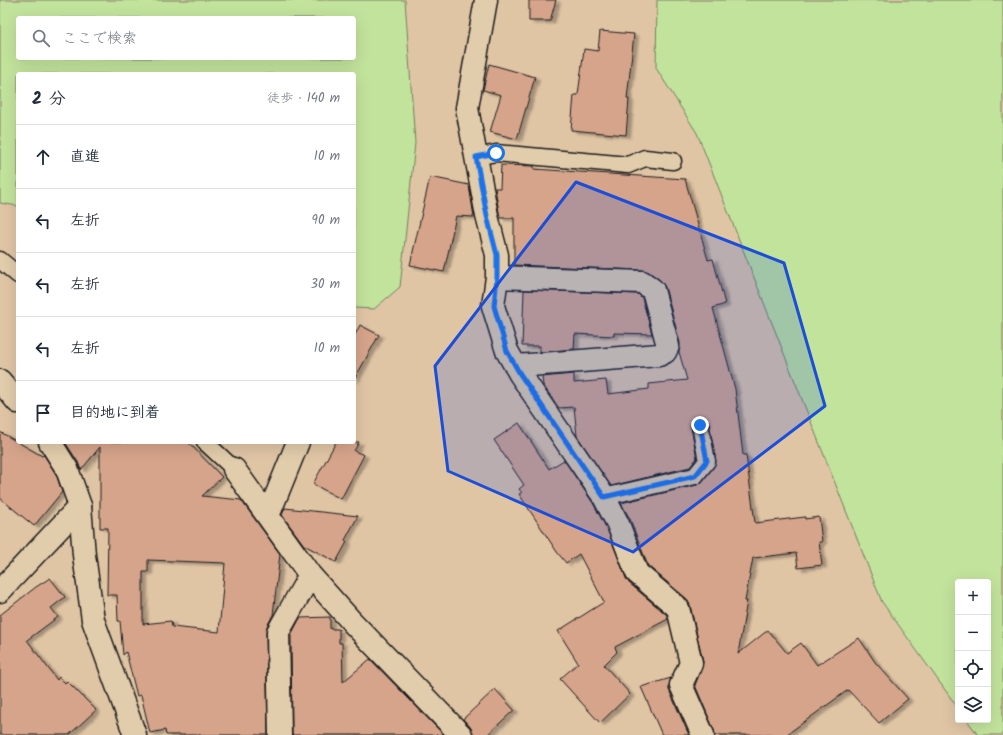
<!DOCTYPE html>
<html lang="ja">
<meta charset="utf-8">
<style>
:root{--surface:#fff;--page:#f6f6f7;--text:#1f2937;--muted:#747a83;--line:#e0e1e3}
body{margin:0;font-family:Kalam,"Klee One",sans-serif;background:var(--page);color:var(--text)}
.controls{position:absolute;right:12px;bottom:12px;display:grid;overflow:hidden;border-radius:4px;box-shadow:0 4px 16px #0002}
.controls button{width:36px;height:36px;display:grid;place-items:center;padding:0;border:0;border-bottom:1px solid var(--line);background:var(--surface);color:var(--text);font:20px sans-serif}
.stop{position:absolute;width:12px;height:12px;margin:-9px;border:3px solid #1a73e8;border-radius:50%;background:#fff}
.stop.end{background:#1a73e8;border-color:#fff;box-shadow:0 1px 4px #0008}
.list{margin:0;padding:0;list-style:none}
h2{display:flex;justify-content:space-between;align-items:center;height:52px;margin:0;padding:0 16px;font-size:17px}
h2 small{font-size:13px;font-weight:400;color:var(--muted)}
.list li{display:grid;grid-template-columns:26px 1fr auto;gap:12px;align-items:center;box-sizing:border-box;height:64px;padding:0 16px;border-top:1px solid var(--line)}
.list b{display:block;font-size:15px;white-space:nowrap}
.list em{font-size:13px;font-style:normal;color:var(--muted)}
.icon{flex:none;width:22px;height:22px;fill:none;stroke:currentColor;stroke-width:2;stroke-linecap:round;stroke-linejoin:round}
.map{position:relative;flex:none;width:1003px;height:735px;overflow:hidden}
.search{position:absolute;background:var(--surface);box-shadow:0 4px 16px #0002;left:16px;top:16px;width:340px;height:44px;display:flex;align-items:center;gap:10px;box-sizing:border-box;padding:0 14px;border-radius:4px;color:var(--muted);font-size:15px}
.panel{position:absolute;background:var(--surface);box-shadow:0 4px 16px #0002;left:16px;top:72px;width:340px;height:372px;border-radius:4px}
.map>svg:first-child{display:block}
</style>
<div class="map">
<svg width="1003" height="735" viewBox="0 0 1003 735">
<defs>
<filter id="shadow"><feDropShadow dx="4.5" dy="2.5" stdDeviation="1" flood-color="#0004"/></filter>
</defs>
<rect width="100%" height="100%" fill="#e0c5a5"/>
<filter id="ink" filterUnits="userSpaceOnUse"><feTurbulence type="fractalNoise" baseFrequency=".025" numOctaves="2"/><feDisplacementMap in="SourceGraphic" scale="8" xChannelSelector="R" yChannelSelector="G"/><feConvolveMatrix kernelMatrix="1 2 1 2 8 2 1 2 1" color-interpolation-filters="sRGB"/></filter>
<g filter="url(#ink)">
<path fill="#c2e39c" stroke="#6f805c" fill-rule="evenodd" d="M0,0h405l10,143 -15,144 -26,22 -20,-1v-234h-336v132l-18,-3zM18,18h336v40h-336z
M657,0h346v735h-25l-11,-15h21v-138h-30v126l-76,-106 -185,-469 -41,-65z"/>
<path fill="#d6a48b" stroke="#1c1c1c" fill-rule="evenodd" filter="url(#shadow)" d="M529,0h27l-6,21h-21z
M600,31l34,3 -7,65h2l-3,36 -55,-5 3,-35h4l6,-46 14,2z
M489,64l46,13 -18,62 -27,-7 11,-37 -18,-5z
M501,165l33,1v3l151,10 23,81 5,-1 12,45 -12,4 22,81 8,66h3l9,68 50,-6v2l14,-2 3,25h-3l3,23 -24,3 -2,-15 -43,5 -8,43h2l-9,53 30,-24 19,23 14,-10 16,22 42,-27 16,24 33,37 -29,24 -31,-33 -62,45h-71l-1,-5 -19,-45 7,-17 1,-7 -13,-56 -4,-7 -38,-32 -18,-47 -9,-16 76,-18 5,-3 14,-19 -7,-40 -2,-4 -4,-3h-4l-5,2 -3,4v5l6,31 -7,9 -79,19 -34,-50 -3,-29 -15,1 -16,-23 -1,-8 32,-3v9l32,-3 2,14 41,-5v-5l38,-4 -8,-28 1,-9 -15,-56 -5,-7 -11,-8 -7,-2 -128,-5v-47h-14l-5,-30h5z
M430,177l39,8 5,32 -18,-1 -12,56 -34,-7z
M524,290l114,4 4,4 10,36 -38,-1v3l-39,-2 -1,15 -34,3v-6h-18z
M360,325l19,10 -25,45v-43z
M519,423l30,46 15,-9 29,43 14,26 19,49 3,5 38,32 1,4 -53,28 2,5 -13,13 26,29 -30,29 -40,-44 18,-16 -20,-32 46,-29 -25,-48 -13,9 -9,-11 -38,-58 3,-1 -3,-4 5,-4 -30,-45z
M0,432l42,24 2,-1 12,19 6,18 -28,34 -34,-28z
M65,442h123l34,35 -20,19 39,4 39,54 -7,61 -6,11 -1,6 2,103h-102l-1,-5 -15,3 -9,-38 -4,1 -11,-44 -3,3 -3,-34h-2l-1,-26h-10l1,-67h-8v-81l-19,23 -3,-8zM148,560l77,3 -6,69 -47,-5 -1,-6 -28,3v-52h5z
M336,442h23l-5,9 10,4 -23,44 -28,-15z
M285,508l73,8 -13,24 2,2 -11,20 -32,-17 -22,-30z
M50,578l15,19 -14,11 7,9 -31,23 30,40 2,-3 6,6 2,-2 29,29 -27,25h-69v-120l36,-28z
M330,617v12h9v14h3l1,39 27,-23 74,76h-152l-1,-100 9,-17z
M671,678l-2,7v5l20,45h-27l-21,-48z
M495,689l19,21 -27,25h-14l-3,-8 -7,-8z"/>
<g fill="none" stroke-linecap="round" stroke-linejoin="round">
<defs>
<path id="lane" d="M476,157l20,-4 132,12 17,-7 28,3
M0,260l18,15
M205,442l29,27
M604,497l91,-21 12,-15 -7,-36"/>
<path id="street" d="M486,0l-19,108 20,108 10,39v22l-4,29 5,16 9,29 13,23 84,123 14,27 19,49 41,35 13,55 -10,22 22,50
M497,277l145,5 11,8 15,56 -3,6 -6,3 -143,11
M234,469l76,106 43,48 108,112
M268,516l30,-74
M0,591l80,-85
M280,735l-2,-103 32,-57"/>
<path id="secondary" d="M0,381l18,21
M50,442l17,27 13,37 4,49 9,65 42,115"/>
</defs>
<use href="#lane" stroke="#1c1c1c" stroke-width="19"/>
<use href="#street" stroke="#1c1c1c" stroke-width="25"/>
<use href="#secondary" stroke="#1c1c1c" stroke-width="25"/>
<use href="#lane" stroke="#e1ccab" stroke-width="16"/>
<use href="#street" stroke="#e1ccab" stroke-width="22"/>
<use href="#secondary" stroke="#e1ccab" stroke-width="22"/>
</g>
</g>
<g fill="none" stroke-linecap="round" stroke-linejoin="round" filter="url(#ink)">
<path stroke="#1a73e8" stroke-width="5" d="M496,153l-20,4 11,59 10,39v22l-3,29 13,45 13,23 84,123 91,-21 12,-15 -7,-36"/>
</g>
<path fill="#1d4ed8" fill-opacity="0.2" stroke="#1d4ed8" stroke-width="3" stroke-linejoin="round" d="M576,182l208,81 41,143 -192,146 -185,-81 -13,-105z"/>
</svg>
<div class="controls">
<button>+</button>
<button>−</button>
<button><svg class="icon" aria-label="locate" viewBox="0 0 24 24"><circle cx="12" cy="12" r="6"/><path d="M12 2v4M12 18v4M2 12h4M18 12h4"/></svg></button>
<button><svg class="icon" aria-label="layers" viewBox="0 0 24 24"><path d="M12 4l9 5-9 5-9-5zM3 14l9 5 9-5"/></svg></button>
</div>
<div class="stop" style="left:496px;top:153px"></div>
<div class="stop end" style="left:700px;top:425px"></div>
<div class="search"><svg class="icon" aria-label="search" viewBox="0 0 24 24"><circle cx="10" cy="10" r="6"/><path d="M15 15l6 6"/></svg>ここで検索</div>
<section class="panel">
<h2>2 分<small>徒歩 · 140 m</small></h2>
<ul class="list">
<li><svg class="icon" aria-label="ahead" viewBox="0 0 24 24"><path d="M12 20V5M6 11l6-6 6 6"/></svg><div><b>直進</b></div><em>10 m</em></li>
<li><svg class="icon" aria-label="left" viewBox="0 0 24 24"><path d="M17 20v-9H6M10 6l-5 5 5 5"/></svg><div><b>左折</b></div><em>90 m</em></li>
<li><svg class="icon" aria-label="left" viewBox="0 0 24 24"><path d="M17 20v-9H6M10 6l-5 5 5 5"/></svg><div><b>左折</b></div><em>30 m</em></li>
<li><svg class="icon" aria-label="left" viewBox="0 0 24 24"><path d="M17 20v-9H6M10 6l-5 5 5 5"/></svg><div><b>左折</b></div><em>10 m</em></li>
<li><svg class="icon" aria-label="arrive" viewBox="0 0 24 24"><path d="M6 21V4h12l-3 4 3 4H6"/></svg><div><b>目的地に到着</b></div></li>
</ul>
</section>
</div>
